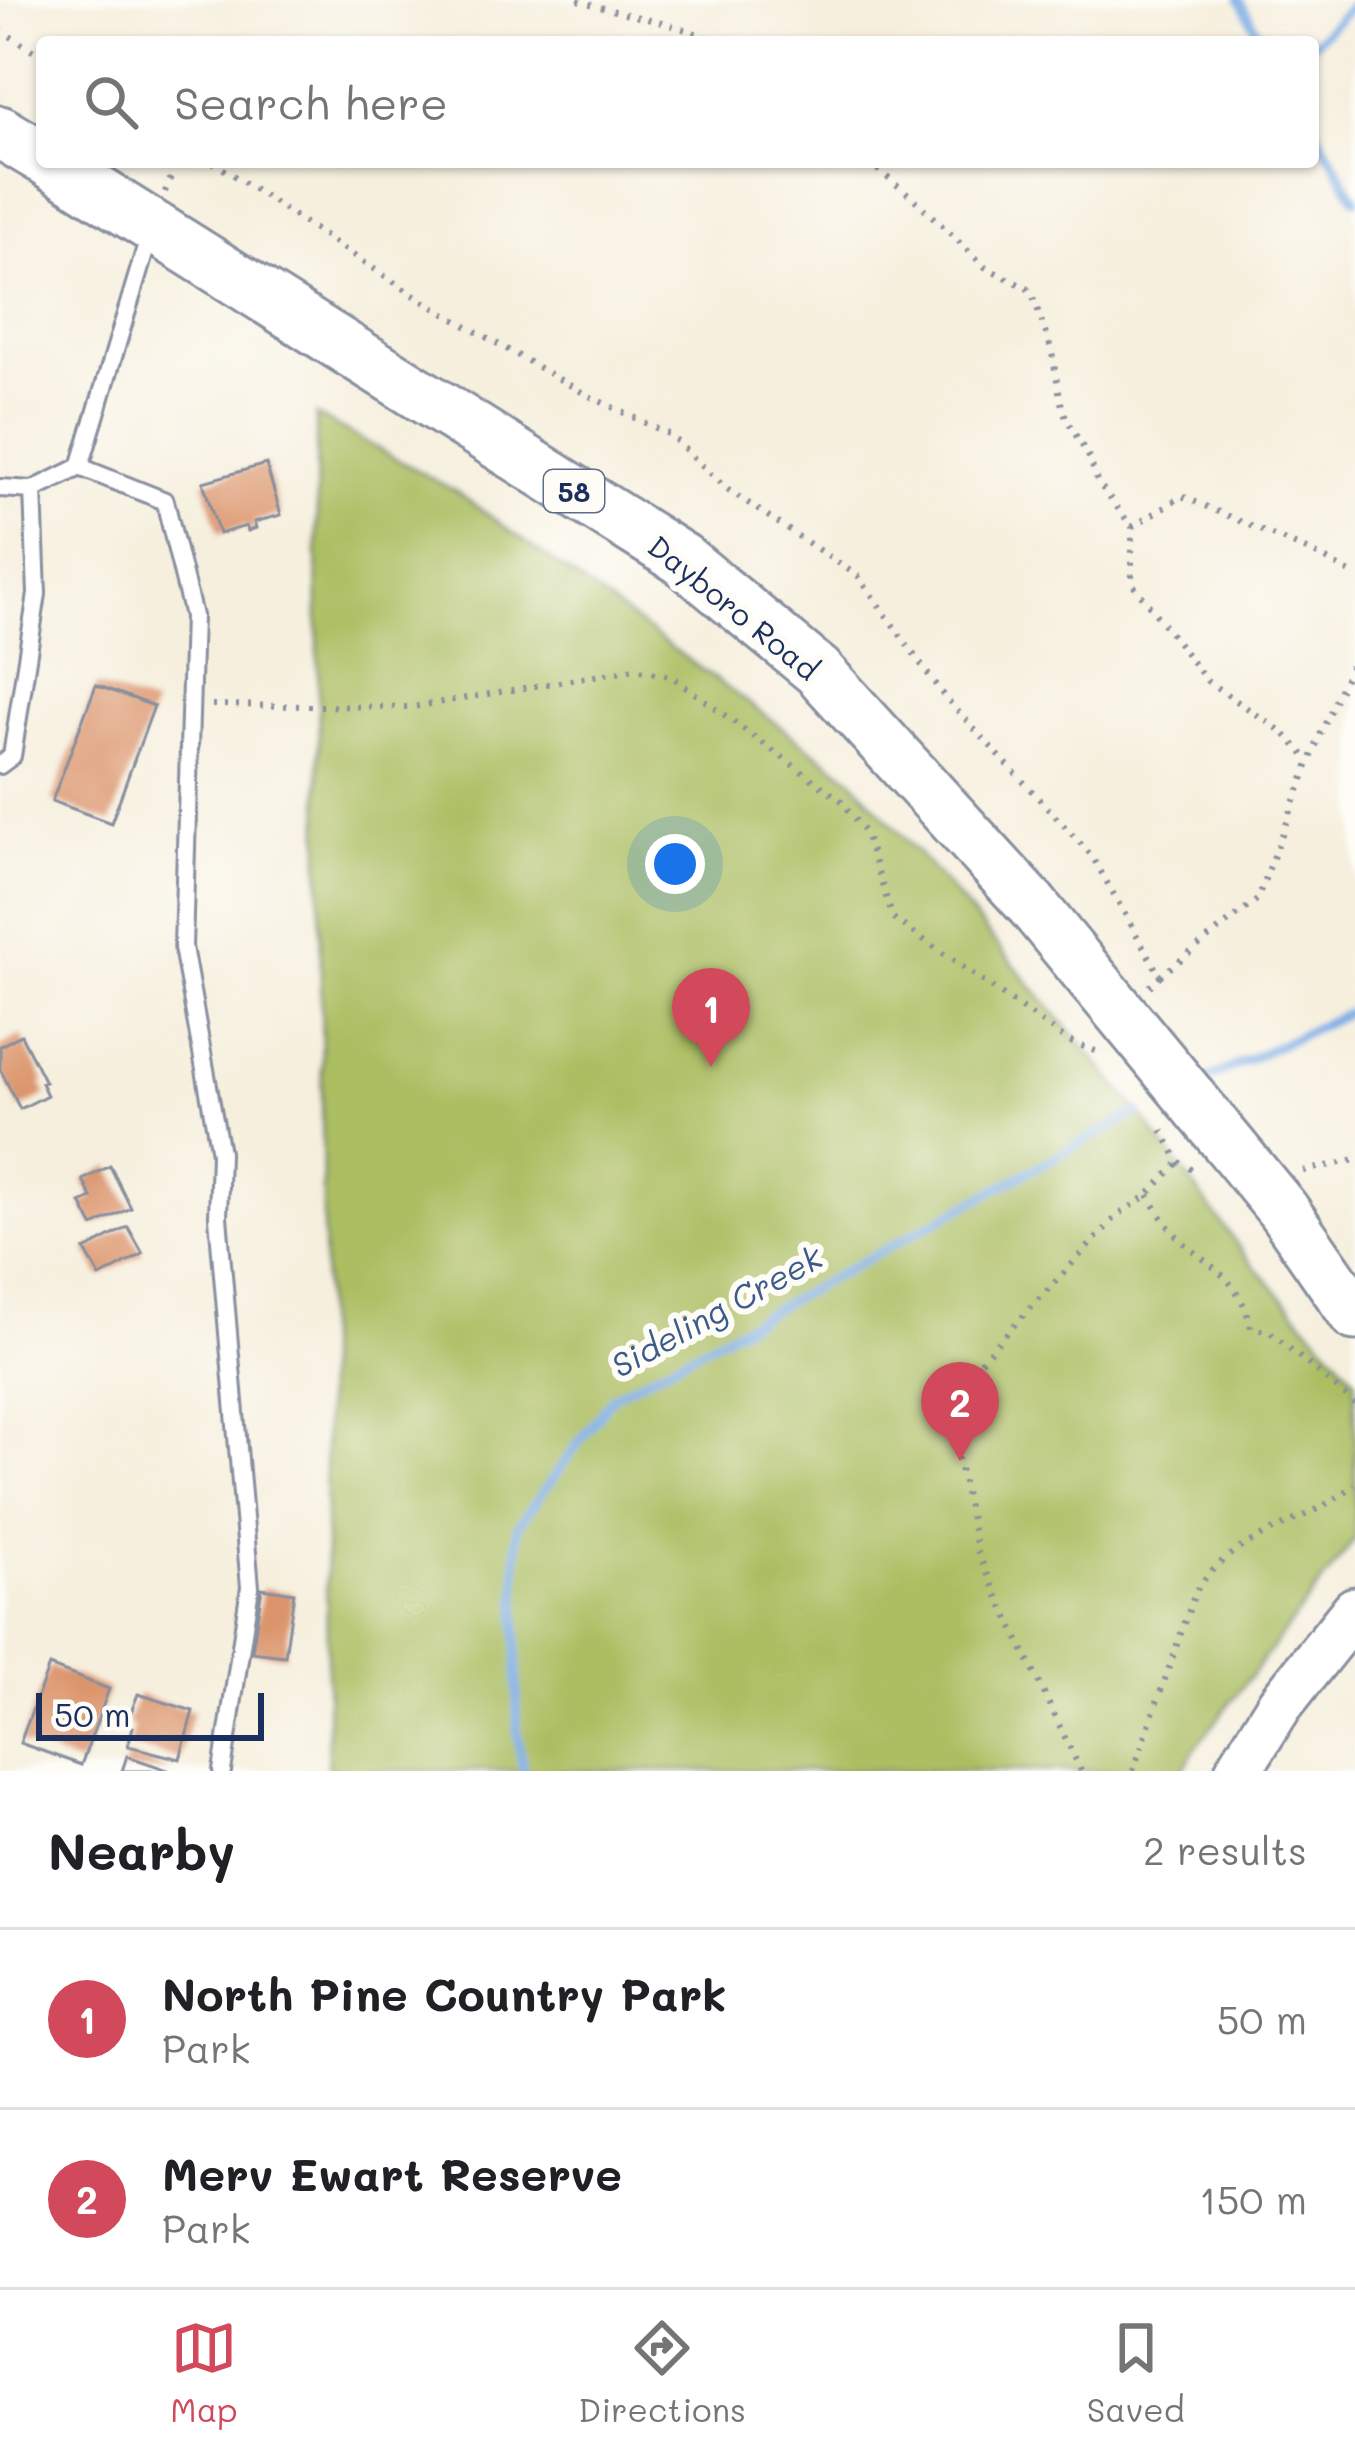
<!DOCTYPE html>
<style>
:root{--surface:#fff;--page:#f6f6f6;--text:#202124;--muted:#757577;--line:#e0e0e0;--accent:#d1495b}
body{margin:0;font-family:Mali,sans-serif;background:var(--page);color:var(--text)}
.scale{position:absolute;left:36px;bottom:30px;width:228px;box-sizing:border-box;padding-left:12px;border:6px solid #1b2f5e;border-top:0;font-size:33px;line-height:42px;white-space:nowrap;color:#1b2f5e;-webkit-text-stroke:9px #fdfcf7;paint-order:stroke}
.you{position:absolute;left:675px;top:864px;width:42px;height:42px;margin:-30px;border:9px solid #fff;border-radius:50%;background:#1a73e8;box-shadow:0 0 0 18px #1a73e833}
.badge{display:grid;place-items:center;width:78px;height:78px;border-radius:50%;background:var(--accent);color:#fff;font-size:39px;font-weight:700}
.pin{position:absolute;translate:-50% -99px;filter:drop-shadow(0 3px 6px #0008)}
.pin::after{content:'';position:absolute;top:63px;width:42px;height:36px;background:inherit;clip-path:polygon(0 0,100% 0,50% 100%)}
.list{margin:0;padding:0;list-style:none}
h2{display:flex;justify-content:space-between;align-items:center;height:156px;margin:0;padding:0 48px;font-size:51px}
h2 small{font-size:39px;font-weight:400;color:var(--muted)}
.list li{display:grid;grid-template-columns:78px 1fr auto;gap:36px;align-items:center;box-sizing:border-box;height:180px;padding:0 48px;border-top:3px solid var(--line)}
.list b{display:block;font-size:45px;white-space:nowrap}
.list p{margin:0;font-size:39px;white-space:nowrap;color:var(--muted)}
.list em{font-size:39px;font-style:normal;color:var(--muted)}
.icon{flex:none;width:66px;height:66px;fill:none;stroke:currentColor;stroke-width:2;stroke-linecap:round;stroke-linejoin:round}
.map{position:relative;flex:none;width:1355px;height:1771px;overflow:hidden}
.search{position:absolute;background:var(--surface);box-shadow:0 3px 9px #0004;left:36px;right:36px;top:36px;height:132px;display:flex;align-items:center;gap:30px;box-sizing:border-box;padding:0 42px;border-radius:12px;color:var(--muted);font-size:45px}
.sheet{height:516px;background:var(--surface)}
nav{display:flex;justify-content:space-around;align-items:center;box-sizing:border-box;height:168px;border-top:3px solid var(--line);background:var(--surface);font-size:33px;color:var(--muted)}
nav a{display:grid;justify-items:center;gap:6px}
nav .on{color:var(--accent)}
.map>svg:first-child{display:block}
</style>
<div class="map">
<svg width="1355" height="1771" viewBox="0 0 1355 1771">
<rect width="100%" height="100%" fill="#fdfcf7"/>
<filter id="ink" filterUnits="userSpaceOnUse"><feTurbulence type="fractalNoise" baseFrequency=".00833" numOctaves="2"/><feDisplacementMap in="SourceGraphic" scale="24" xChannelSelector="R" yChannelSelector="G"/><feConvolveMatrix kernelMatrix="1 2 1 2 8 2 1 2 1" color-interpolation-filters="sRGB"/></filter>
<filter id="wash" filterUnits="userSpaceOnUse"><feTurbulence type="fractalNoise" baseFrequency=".004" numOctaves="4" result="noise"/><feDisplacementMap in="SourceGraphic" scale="48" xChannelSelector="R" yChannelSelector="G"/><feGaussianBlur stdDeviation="2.7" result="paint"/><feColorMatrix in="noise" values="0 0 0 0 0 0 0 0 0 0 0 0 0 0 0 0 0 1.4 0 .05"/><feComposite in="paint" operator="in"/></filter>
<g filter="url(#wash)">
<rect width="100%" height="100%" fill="#f6efdd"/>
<path fill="#acbe62" stroke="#647660" stroke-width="3" d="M316,415l139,76 395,286 98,110 191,225 105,142 111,124v161l-161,211 -11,21h-855z"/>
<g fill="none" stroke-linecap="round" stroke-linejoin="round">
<path stroke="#7aabe5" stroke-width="9" d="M1239,0l25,42
M1313,43l42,-40
M1313,125l42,74
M1197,1084l158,-75
M523,1771l-6,-41v-203l96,-131 526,-284"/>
</g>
<g id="blocks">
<path fill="#dc946c" d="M266,464l15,51 -27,7 2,6 -8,3 -2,-5 -27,8 -16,-52z
M96,685l58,21 -43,117 -59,-22z
M21,1035l24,47 -4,1 6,12 -27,14 -20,-40v-23z
M110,1166l21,42 -38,18 -12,-23 11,-5 -9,-18z
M128,1227l15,27 -43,23 -15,-27z
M262,1588l32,5 -9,63 -33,-4z
M49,1666l60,23 -28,76 -61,-22z
M138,1694l55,17 -13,48 -52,-13 5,-19 -7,-2z
M127,1756l41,14v1h-46z"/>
</g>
</g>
<g filter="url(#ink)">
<use href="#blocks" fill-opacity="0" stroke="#888f9e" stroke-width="3"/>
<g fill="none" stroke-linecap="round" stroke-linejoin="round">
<defs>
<path id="service" d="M80,467l85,34 28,115 -10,331 37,206 -2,64 32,370 -28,184
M0,488l33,2 47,-23 70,-233
M0,765l12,-9 25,-162 -4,-104"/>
<path id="secondary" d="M1238,1771l42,-67 75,-94"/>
<path id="primary" d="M0,132l42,25
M50,162l632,397 136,112 213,233
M1283,1210l72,104"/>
</defs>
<use href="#service" stroke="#888f9e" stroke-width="22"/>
<use href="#secondary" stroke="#888f9e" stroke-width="51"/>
<use href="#primary" stroke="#888f9e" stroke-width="57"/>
<path stroke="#888f9e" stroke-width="6" stroke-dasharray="3 9" stroke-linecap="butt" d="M578,0c46,16 96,22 140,42
M0,30l42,26
M213,162l208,138 164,94 85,41 57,54 131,87 85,119 149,161 68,120 -12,12
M868,162l43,34 74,71 42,21 6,9 18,51 11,59 6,15 22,37 7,22 35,46v56l75,98 77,52 26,28
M165,192l12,-30
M1132,527l50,-31 138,60 35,20
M212,705l201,2 222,-38 36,7 171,125 23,32 28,85 175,123 30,11
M1160,976l97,-76 63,-165 35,-79
M1162,1130l17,32 20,12
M1303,1171l52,-11
M1148,1195c7,10 13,23 21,32 32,40 69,42 82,101l19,4 85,72
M1081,1771l-103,-217 -22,-105 3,-65 159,-169 30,-20 31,-33
M1133,1771l62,-178c37,-62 109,-65 160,-109"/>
<use href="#service" stroke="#fff" stroke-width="16"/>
<use href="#secondary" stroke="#fff" stroke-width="45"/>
<use href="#primary" stroke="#fff" stroke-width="51"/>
<defs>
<path id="primary-bridge" d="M1031,904l252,306"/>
</defs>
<use href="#primary-bridge" stroke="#888f9e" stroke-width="57" stroke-linecap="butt"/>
<use href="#primary-bridge" stroke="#fff" stroke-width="51"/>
</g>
</g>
<g text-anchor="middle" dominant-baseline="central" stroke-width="12" stroke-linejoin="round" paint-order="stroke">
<rect fill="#fdfcf7" stroke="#5f6c8c" stroke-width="3" x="544" y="470" width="60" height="42" rx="9"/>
<g font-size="27" font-weight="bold" fill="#1b2f5e">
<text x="574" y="491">58</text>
</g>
<g font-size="30" fill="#1b2f5e" stroke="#fdfcf7">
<text transform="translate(734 607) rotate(39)">Dayboro Road</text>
</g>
<g font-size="33" font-style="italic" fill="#3c5a8d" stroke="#fdfcf7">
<text transform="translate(716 1310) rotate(-29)">Sideling Creek</text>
</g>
</g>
</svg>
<div class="scale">50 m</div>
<div class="you"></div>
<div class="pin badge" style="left:711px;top:1067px">1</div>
<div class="pin badge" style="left:960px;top:1461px">2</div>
<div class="search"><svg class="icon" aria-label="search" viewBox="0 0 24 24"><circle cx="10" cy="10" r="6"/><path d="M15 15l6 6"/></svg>Search here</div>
</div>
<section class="sheet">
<h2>Nearby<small>2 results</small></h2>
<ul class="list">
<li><span class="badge">1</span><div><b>North Pine Country Park</b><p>Park</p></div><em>50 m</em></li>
<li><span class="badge">2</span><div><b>Merv Ewart Reserve</b><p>Park</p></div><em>150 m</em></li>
</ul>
</section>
<nav>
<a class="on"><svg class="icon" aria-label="map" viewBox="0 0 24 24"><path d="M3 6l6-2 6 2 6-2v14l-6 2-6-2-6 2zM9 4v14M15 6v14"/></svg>Map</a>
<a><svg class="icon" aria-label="directions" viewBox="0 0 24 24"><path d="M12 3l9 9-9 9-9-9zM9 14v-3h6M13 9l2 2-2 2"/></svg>Directions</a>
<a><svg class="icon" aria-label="saved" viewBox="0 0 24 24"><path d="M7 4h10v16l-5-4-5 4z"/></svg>Saved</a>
</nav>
